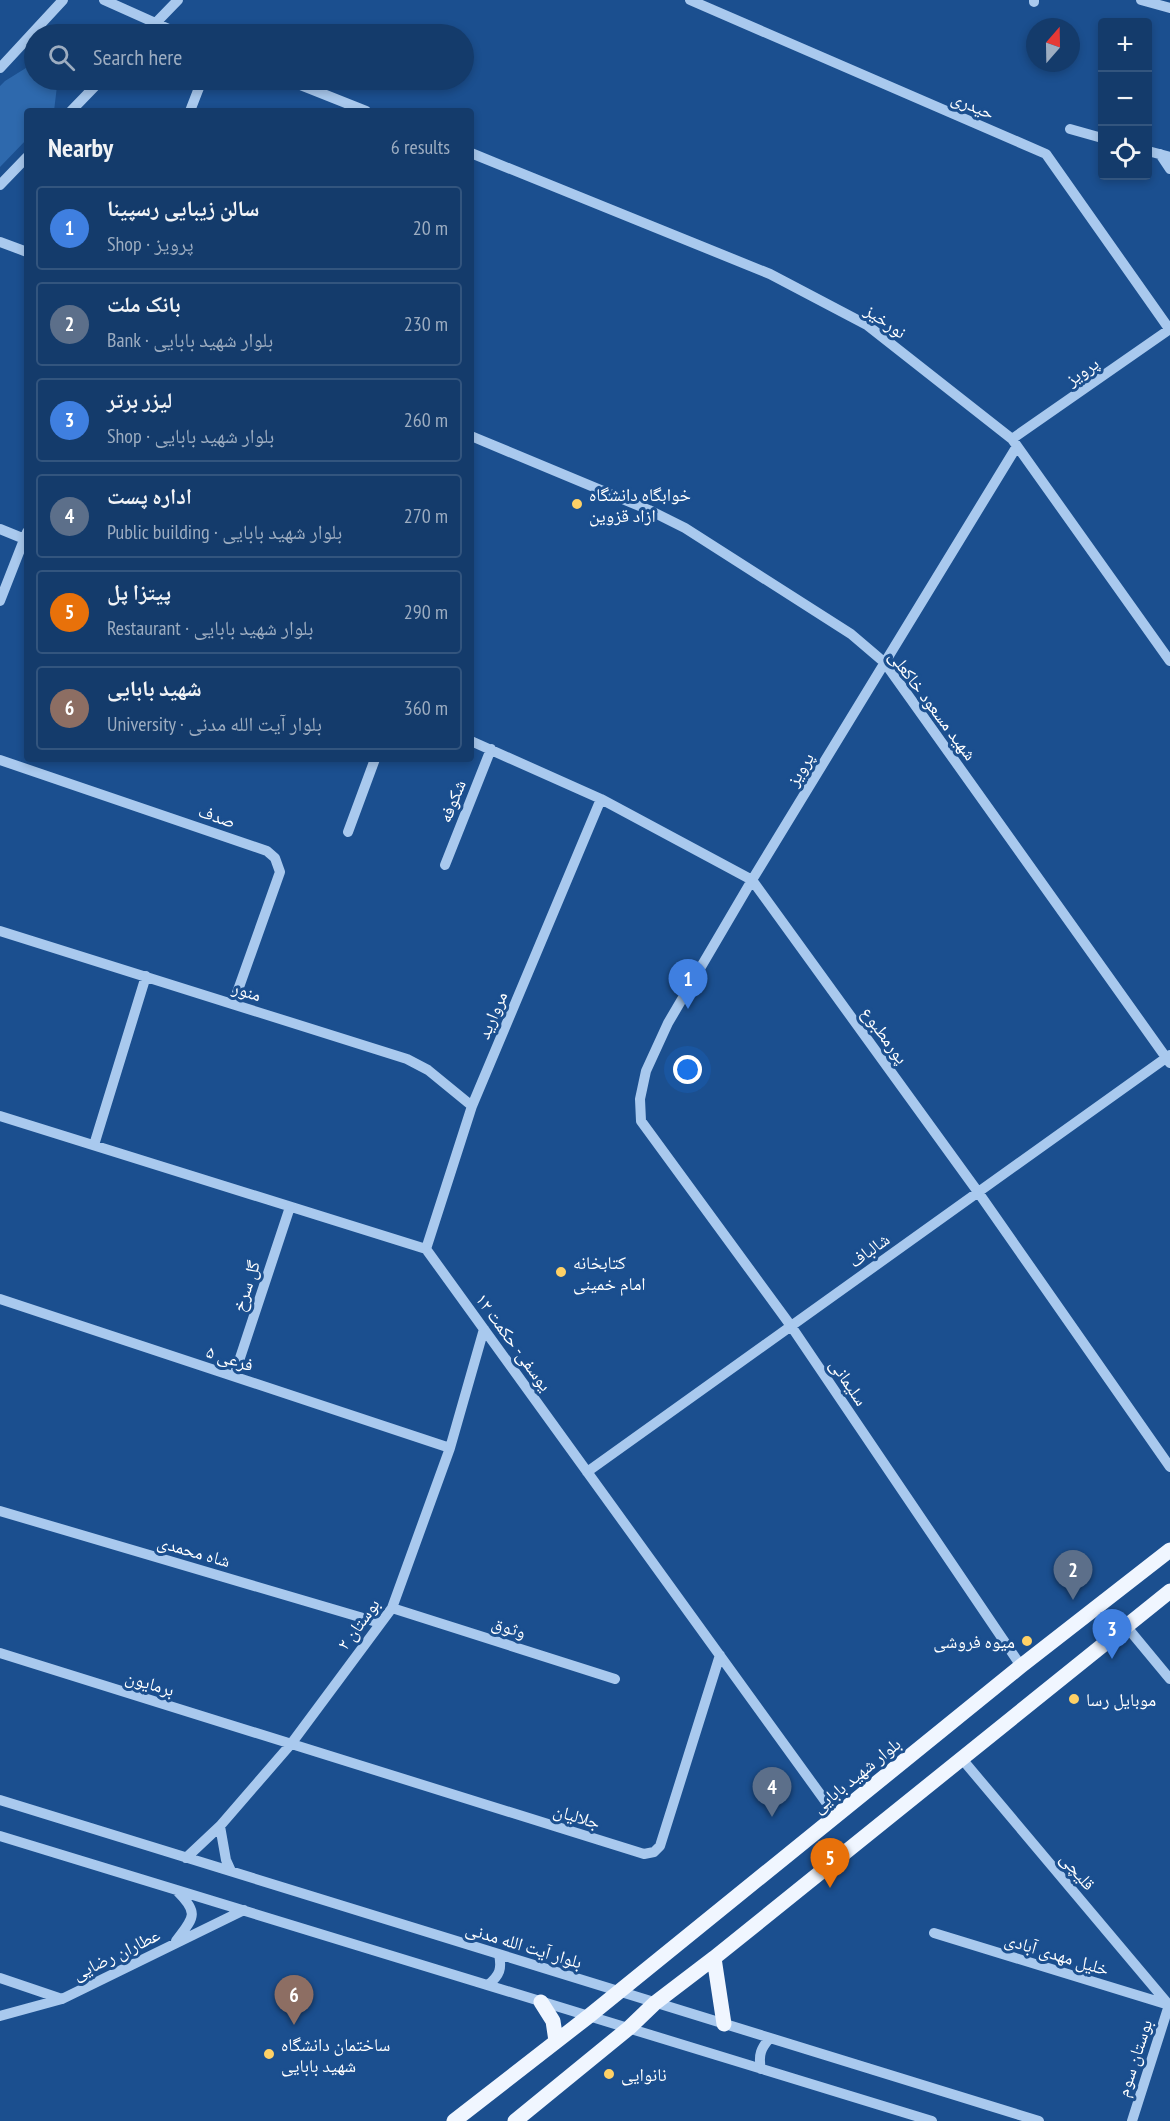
<!DOCTYPE html>
<meta charset="utf-8">
<style>
:root{--surface:#143b6b;--page:#1d4271;--text:#f1f3f6;--muted:#9dadc1;--line:#33557e;--accent:#ffd166}
body{margin:0;font-family:"PT Sans Narrow","Noto Naskh Arabic",sans-serif;background:var(--page);color:var(--text)}
.controls{position:absolute;right:18px;top:18px;display:grid;overflow:hidden;border-radius:6px;box-shadow:0 3px 9px #0003}
.controls button{width:54px;height:54px;display:grid;place-items:center;padding:0;border:0;border-bottom:2px solid var(--line);background:var(--surface);color:var(--text);font:30px sans-serif}
.compass{position:absolute;left:1026px;top:18px;width:54px;height:54px;border-radius:50%;background:var(--surface);box-shadow:0 3px 9px #0003;rotate:20deg}
.you{position:absolute;left:688px;top:1070px;width:21px;height:21px;margin:-15px;border:4px solid #fff;border-radius:50%;background:#1a73e8;box-shadow:0 0 0 9px #1a73e833}
.badge{display:grid;place-items:center;width:39px;height:39px;border-radius:50%;background:var(--accent);color:#fff;font-size:20px;font-weight:700}
.pin{position:absolute;translate:-50% -50px;filter:drop-shadow(0 2px 3px #0008)}
.pin::after{content:'';position:absolute;top:32px;width:21px;height:18px;background:inherit;clip-path:polygon(0 0,100% 0,50% 100%)}
.list{margin:0;padding:0;list-style:none}
h2{display:flex;justify-content:space-between;align-items:center;height:78px;margin:0;padding:0 24px;font-size:26px}
h2 small{font-size:20px;font-weight:400;color:var(--muted)}
.list li{display:grid;grid-template-columns:39px 1fr auto;gap:18px;align-items:center;box-sizing:border-box;height:84px;margin:0 12px 12px;padding:0 12px;border:2px solid var(--line);border-radius:6px}
.list b{display:block;font-size:22px;white-space:nowrap}
.list p{margin:0;font-size:20px;white-space:nowrap;color:var(--muted)}
.list em{font-size:20px;font-style:normal;color:var(--muted)}
.icon{flex:none;width:33px;height:33px;fill:none;stroke:currentColor;stroke-width:2;stroke-linecap:round;stroke-linejoin:round}
.map{position:relative;flex:none;width:1170px;height:2121px;overflow:hidden}
.search{position:absolute;background:var(--surface);box-shadow:0 3px 9px #0003;left:24px;top:24px;width:450px;height:66px;display:flex;align-items:center;gap:15px;box-sizing:border-box;padding:0 21px;border-radius:33px;color:var(--muted);font-size:22px}
.panel{position:absolute;background:var(--surface);box-shadow:0 3px 9px #0003;left:24px;top:108px;width:450px;height:654px;border-radius:6px}
.map>svg:first-child{display:block}
</style>
<div class="map">
<svg width="1170" height="2121" viewBox="0 0 1170 2121">
<rect width="100%" height="100%" fill="#1b4f8f"/>
<path fill="#2e69ad" d="M34,63v17h29l-6,6 -3,25h-27v28l-27,28v-81l5,-5z"/>
<g fill="none" stroke-linecap="round" stroke-linejoin="round">
<path stroke="#a9c9ee" stroke-width="10" d="M104,0l76,34
M690,0l356,154 124,176
M1141,0l29,8
M1034,2v-2
M145,34l33,-34
M0,68l63,-68
M288,80l78,31
M71,111l30,-31
M190,111l12,-31
M1070,129l32,9
M1148,151l22,6
M471,153l299,121 97,51 145,114 158,222
M1160,154l10,15
M0,185l27,-28
M0,242l27,10
M471,436l178,74 36,18 166,106 34,29 285,400
M1012,439l158,-110
M1017,446l-265,434 -84,143 -22,48 -6,28 1,22 150,205 230,340
M0,529l27,11
M0,601l27,-69
M471,741l130,58 151,81 226,312 192,275
M0,760l267,91 8,7 5,14 -47,132
M348,832l27,-73
M445,865l46,-116
M0,931l407,128 21,11 44,36
M0,1116l426,133 410,567
M94,1145l52,-169
M426,1249l46,-143 129,-307
M0,1299l450,149
M234,1376l56,-169
M587,1472l583,-417
M0,1511l380,112
M392,1608l223,71
M1126,1626l44,53
M0,1653l644,201 10,-2 6,-6 60,-191
M962,1759l207,246 -37,116
M0,1800l1039,321
M220,1826l6,34 5,11
M0,1836l932,285
M186,1858l34,-32 71,-82 101,-136 58,-160 34,-119
M934,1933l235,72
M176,1941c17,-23 24,-27 2,-49
M0,1978l62,21
M488,1985c12,-10 14,-16 11,-31
M0,2016l62,-17 182,-89
M761,2069c-3,-14 0,-21 9,-31"/>
<path stroke="#f0f6ff" stroke-width="15" d="M714,1958l10,66
M541,2002l12,19 3,20
M454,2121l135,-105 432,-350 149,-116
M515,2121l114,-93 26,-25 59,-45 456,-367"/>
</g>
<g fill="#ffd166" stroke="#1b4f8f" stroke-width="2">
<circle cx="577" cy="504" r="6"/>
<circle cx="561" cy="1272" r="6"/>
<circle cx="1027" cy="1641" r="6"/>
<circle cx="1074" cy="1699" r="6"/>
<circle cx="269" cy="2054" r="6"/>
<circle cx="609" cy="2074" r="6"/>
</g>
<g text-anchor="middle" dominant-baseline="central" stroke-width="6" stroke-linejoin="round" paint-order="stroke">
<g font-size="18" fill="#fff" stroke="#1b4f8f">
<text transform="translate(973 105) rotate(23)">حیدری</text>
<text transform="translate(886 321) rotate(35)">نورخیز</text>
<text transform="translate(1082 371) rotate(-35)">پرویز</text>
<text transform="translate(933 705) rotate(53)">شهید مسعود خاکعلی</text>
<text transform="translate(800 769) rotate(-59)">پرویز</text>
<text transform="translate(452 801) rotate(-68)">شکوفه</text>
<text transform="translate(217 816) rotate(19)">صدف</text>
<text transform="translate(247 991) rotate(18)">منور</text>
<text transform="translate(492 1015) rotate(-67)">مروارید</text>
<text transform="translate(885 1035) rotate(54)">پورمطبوع</text>
<text transform="translate(869 1250) rotate(-36)">شالباف</text>
<text transform="translate(246 1286) rotate(-72)">گل سرخ</text>
<text transform="translate(514 1342) rotate(54)">یوسفی- حکمت ۱۲</text>
<text transform="translate(230 1358) rotate(18)">فرعی ۵</text>
<text transform="translate(849 1382) rotate(56)">سلیمانی</text>
<text transform="translate(194 1551) rotate(16)">شاه محمدی</text>
<text transform="translate(358 1624) rotate(-54)">بوستان ۲</text>
<text transform="translate(509 1627) rotate(18)">وثوق</text>
<text transform="translate(150 1683) rotate(17)">برمایون</text>
<text transform="translate(856 1775) rotate(-39)">بلوار شهید بابایی</text>
<text transform="translate(577 1816) rotate(17)">جلالیان</text>
<text transform="translate(1078 1871) rotate(50)">قلیچی</text>
<text transform="translate(524 1945) rotate(17)">بلوار آیت الله مدنی</text>
<text transform="translate(116 1954) rotate(-26)">عطاران رضایی</text>
<text transform="translate(1057 1954) rotate(17)">خلیل مهدی آبادی</text>
<text transform="translate(1134 2058) rotate(-72)">بوستان سوم</text>
</g>
<g font-size="18" fill="#fff" stroke="#1b4f8f" text-anchor="start">
<text x="589" y="494">خوابگاه دانشگاه<tspan x="589" dy="21">ازاد قزوین</tspan></text>
<text x="573" y="1262">کتابخانه<tspan x="573" dy="21">امام خمینی</tspan></text>
<text x="1015" y="1641" text-anchor="end">میوه فروشی</text>
<text x="1086" y="1699">موبایل رسا</text>
<text x="281" y="2044">ساختمان دانشگاه<tspan x="281" dy="21">شهید بابایی</tspan></text>
<text x="621" y="2074">نانوایی</text>
</g>
</g>
</svg>
<div class="controls">
<button>+</button>
<button>−</button>
<button><svg class="icon" aria-label="locate" viewBox="0 0 24 24"><circle cx="12" cy="12" r="6"/><path d="M12 2v4M12 18v4M2 12h4M18 12h4"/></svg></button>
</div>
<svg class="compass" viewBox="-18 -18 36 36"><path d="M0-13l5 13h-10z" fill="#e53935"/><path d="M0 13l5-13h-10z" fill="#9dadc1"/></svg>
<div class="you"></div>
<div class="pin badge" style="left:688px;top:1009px;background:#3f7fe0">1</div>
<div class="pin badge" style="left:1073px;top:1600px;background:#5c6f8a">2</div>
<div class="pin badge" style="left:1112px;top:1659px;background:#3f7fe0">3</div>
<div class="pin badge" style="left:772px;top:1817px;background:#5c6f8a">4</div>
<div class="pin badge" style="left:830px;top:1888px;background:#e8710a">5</div>
<div class="pin badge" style="left:294px;top:2025px;background:#8d6e63">6</div>
<div class="search"><svg class="icon" aria-label="search" viewBox="0 0 24 24"><circle cx="10" cy="10" r="6"/><path d="M15 15l6 6"/></svg>Search here</div>
<section class="panel">
<h2>Nearby<small>6 results</small></h2>
<ul class="list">
<li><span class="badge" style="background:#3f7fe0">1</span><div><b>سالن زیبایی رسپینا</b><p>Shop · پرویز</p></div><em>20 m</em></li>
<li><span class="badge" style="background:#5c6f8a">2</span><div><b>بانک ملت</b><p>Bank · بلوار شهید بابایی</p></div><em>230 m</em></li>
<li><span class="badge" style="background:#3f7fe0">3</span><div><b>لیزر برتر</b><p>Shop · بلوار شهید بابایی</p></div><em>260 m</em></li>
<li><span class="badge" style="background:#5c6f8a">4</span><div><b>اداره پست</b><p>Public building · بلوار شهید بابایی</p></div><em>270 m</em></li>
<li><span class="badge" style="background:#e8710a">5</span><div><b>پیتزا پل</b><p>Restaurant · بلوار شهید بابایی</p></div><em>290 m</em></li>
<li><span class="badge" style="background:#8d6e63">6</span><div><b>شهید بابایی</b><p>University · بلوار آیت الله مدنی</p></div><em>360 m</em></li>
</ul>
</section>
</div>
